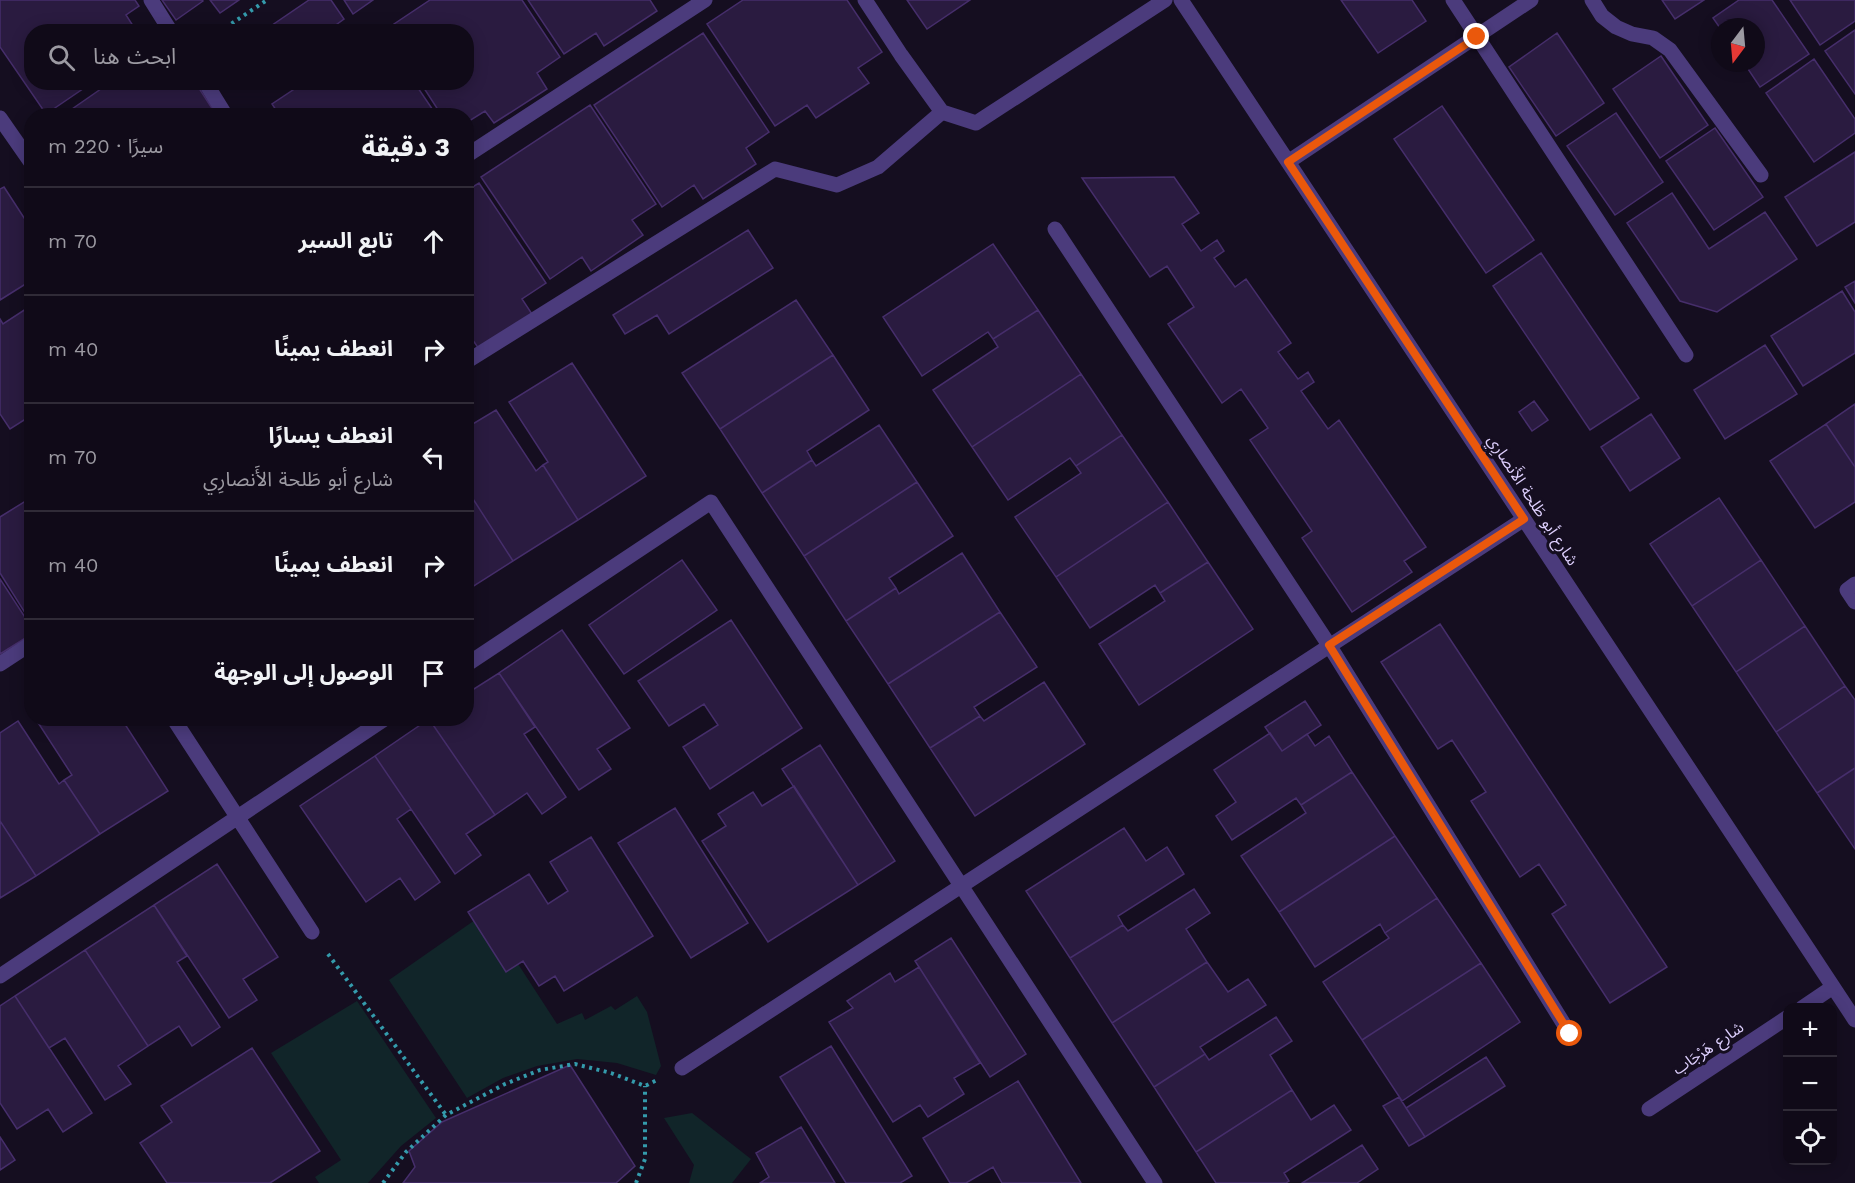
<!DOCTYPE html>
<html lang="ar">
<meta charset="utf-8">
<style>
:root{--surface:#100a18;--page:#1e1825;--text:#f1f3f6;--muted:#9c9aa2;--line:#302b37}
body{margin:0;font-family:"Work Sans","Noto Sans Arabic",sans-serif;background:var(--page);color:var(--text);direction:rtl}
.controls{position:absolute;right:18px;bottom:18px;display:grid;overflow:hidden;border-radius:12px;box-shadow:0 3px 15px #0003}
.controls button{width:54px;height:54px;display:grid;place-items:center;padding:0;border:0;border-bottom:2px solid var(--line);background:var(--surface);color:var(--text);font:30px sans-serif}
.compass{position:absolute;left:1711px;top:18px;width:54px;height:54px;border-radius:50%;background:var(--surface);box-shadow:0 3px 15px #0003;rotate:196deg}
.stop{position:absolute;width:18px;height:18px;margin:-14px;border:4px solid #ea580c;border-radius:50%;background:#fff}
.stop.end{background:#ea580c;border-color:#fff;box-shadow:0 2px 6px #0008}
.list{margin:0;padding:0;list-style:none}
h2{display:flex;justify-content:space-between;align-items:center;height:78px;margin:0;padding:0 24px;font-size:26px}
h2 small{font-size:20px;font-weight:400;color:var(--muted)}
.list li{display:grid;grid-template-columns:39px 1fr auto;gap:18px;align-items:center;box-sizing:border-box;height:108px;padding:0 24px;border-top:2px solid var(--line)}
.list b{display:block;font-size:22px;white-space:nowrap}
.list p{margin:0;font-size:20px;white-space:nowrap;color:var(--muted)}
.list em{font-size:20px;font-style:normal;color:var(--muted)}
.icon{flex:none;width:33px;height:33px;fill:none;stroke:currentColor;stroke-width:2;stroke-linecap:round;stroke-linejoin:round}
.map{position:relative;flex:none;width:1855px;height:1183px;overflow:hidden;direction:ltr}
.search{position:absolute;background:var(--surface);box-shadow:0 3px 15px #0003;left:24px;top:24px;width:450px;height:66px;display:flex;align-items:center;gap:15px;box-sizing:border-box;padding:0 21px;border-radius:24px;color:var(--muted);font-size:22px}
.panel{position:absolute;background:var(--surface);box-shadow:0 3px 15px #0003;left:24px;top:108px;width:450px;height:618px;border-radius:24px;direction:rtl}
.map>svg:first-child{display:block}
</style>
<div class="map">
<svg width="1855" height="1183" viewBox="0 0 1855 1183">
<rect width="100%" height="100%" fill="#150e20"/>
<path fill="#112529" d="M485,913l72,111 25,-11 3,7 26,-14 4,4 22,-14 10,16 14,54 -5,9 -39,-12 -40,-4 -40,7 -34,12 -36,20 -78,-118z
M357,1001l79,117 -35,28 -33,37h-49l-4,-6 26,-17 -70,-107z
M692,1113l59,46 -19,24h-43l5,-18 -30,-47z"/>
<path fill="#2a1b40" stroke="#462e6b" stroke-width="1.5" d="M0,0h135l4,6 -13,9 11,17h-105v50h61l-47,32 -46,-67z
M162,0h40l1,1 -27,19z
M210,0h29l-19,13z
M309,0h22l13,19 -18,13h-64z
M344,0h29l-20,14z
M430,0h92l38,57 -23,16 10,16 -53,34 -9,-12 -19,12v-7h-24l-22,-34h46v-50l-81,-2z
M528,0h122l7,11 -53,35 -8,-13 -32,21z
M743,0h104l35,52 -24,16 11,15 -53,35 -9,-13 -32,21 -68,-102z
M907,0h63l-43,29z
M1341,0h71l14,21 -48,32z
M1662,0h42l-29,19z
M1739,0h33l37,54 -49,33 -16,-24h12v-36l-36,1 -7,-10z
M1790,0h65v21l-35,24z
M1855,30v64l-30,-43z
M703,33l66,99 -23,16 10,16 -53,35 -9,-14 -32,22 -68,-102z
M1557,33l47,70 -48,33 -47,-69z
M1661,56l47,69 -48,33 -47,-69z
M1814,59l41,60v14l-41,29 -48,-69z
M111,82h84l22,34h-155z
M305,82h109l23,34h-157l-8,-12z
M590,105l66,99 -24,16 11,15 -52,36 -9,-14 -32,22 -69,-102z
M1442,106l92,134 -48,33 -92,-134z
M1616,113l47,69 -48,33 -48,-69z
M1715,128l48,69 -49,33 -48,-69z
M1855,152v70l-38,24 -32,-49z
M1174,177l25,36 -17,11 19,27 16,-11 7,11 -10,7 21,29 11,-8 45,64 -13,9 20,27 10,-7 6,10 -13,9 27,38 11,-9 87,127 -22,14 8,11 -60,40 -50,-74 10,-7 -62,-91 18,-12 -27,-39 -19,14 -54,-79 26,-17 -27,-41 -17,11 -68,-99z
M479,183l67,100 -24,16 10,15 -53,35 -9,-13 -4,3v-148z
M4,187l28,43v50l-32,20v-111z
M1672,193l37,56 56,-37 32,47 -80,53 -37,-11 -53,-78z
M748,230l25,38 -104,66 -12,-19 -32,19 -12,-19z
M993,244l45,66 -45,29 -5,-7 -66,44 -39,-59z
M1541,253l98,145 -49,32 -97,-144z
M1855,281v22l-10,-16z
M1842,291l13,21v41l-52,33 -32,-50z
M796,300l37,55 -113,74 -38,-56z
M32,305v110l-22,14 -10,-15v-95l3,5z
M1038,310l43,64 -109,73 -39,-57 65,-43 -5,-8z
M1765,345l32,49 -72,45 -31,-49z
M833,355l36,55 -62,41 5,9 -50,33 -42,-64z
M572,363l74,113 -68,44 -35,-55 5,-3 -39,-60z
M1081,374l41,61 -46,31 -6,-8 -62,42 -36,-53z
M1534,401l14,19 -16,11 -13,-19z
M1855,404v63l-29,-43z
M496,410l40,61 7,-6 35,55 -65,41 -47,-73v-60z
M1651,414l29,44 -50,33 -29,-44z
M1826,424l29,43v35l-40,26 -45,-67z
M879,425l38,57 -113,74 -42,-63 50,-33 4,6z
M1122,435l46,67 -112,75 -41,-60 66,-44 -5,-7z
M917,482l36,54 -64,42 7,10 -50,33 -42,-65z
M466,488l47,73 -47,30z
M32,497v127l-32,-51v-56z
M1719,498l42,62 -69,46 -42,-62z
M1168,502l40,60 -48,31 -5,-8 -65,43 -34,-51z
M962,553l38,59 -112,72 -42,-63 50,-33 3,6z
M682,560l35,50 -93,64 -35,-49z
M1761,560l44,66 -69,46 -44,-66z
M1208,562l45,67 -114,76 -40,-61 66,-43 -5,-8z
M0,579l32,49v6l-32,20z
M1000,612l37,55 -63,40 6,9 -50,32 -42,-64z
M731,620l71,108 -92,61 -27,-42 35,-22 -14,-21 -35,22 -31,-45z
M1440,624l227,343 -57,36 -58,-89 14,-9 -27,-41 -19,13 -49,-76 15,-9 -34,-52 -14,9 -57,-87z
M1805,626l40,60 -69,46 -40,-60z
M562,630l68,98 -33,21 14,20 -32,21 -80,-117z
M499,673l36,54 -11,7 42,63 -24,17 -15,-21 -32,22 -66,-96 37,-1v-24z
M1044,682l41,62 -110,72 -45,-68 50,-32 4,5z
M1845,686l10,14v68l-38,25 -41,-61z
M1305,701l16,24 -39,26 -17,-24z
M35,718h86l47,73 -68,43 -36,-54 8,-5z
M429,719l66,96 -29,19 15,21 -26,19 -80,-118z
M18,721l41,63 5,-4 36,54 -64,42 -36,-55v-88z
M1270,733l12,18 25,-17 8,12 14,-10 23,36 -51,33 -5,-7 -64,42 -16,-24 20,-14 -22,-32z
M820,745l75,116 -37,24 -76,-116z
M375,756l36,53 -14,10 43,63 -25,18 -15,-22 -34,24 -66,-96z
M1855,768v81l-38,-56z
M1352,772l43,64 -116,76 -38,-56 65,-43 -5,-8z
M794,786l64,99 -90,57 -66,-101 24,-15 -8,-12 35,-22 9,14z
M675,808l73,115 -57,35 -73,-115z
M0,821l36,55 -36,22z
M1124,828l22,33 21,-14 17,27 -66,42 5,9 -53,33 -44,-67z
M1395,836l42,62 -52,35 -5,-9 -65,43 -36,-55z
M591,837l62,99 -89,55 -9,-15 -16,10 -16,-25 -17,11 -38,-60 61,-38 19,30 20,-13 -18,-29z
M217,864l61,93 -35,22 14,21 -28,18 -75,-113z
M1194,889l16,24 -24,16 21,33 -95,61 -42,-65 53,-33 5,6z
M1437,898l44,65 -119,77 -39,-58 66,-44 -4,-5z
M154,905l33,51 -10,6 43,65 -28,19 -13,-20 -31,20 -63,-96z
M951,938l75,116 -36,23 -75,-116z
M85,950l63,96 -30,20 13,18 -26,16 -40,-62 -16,10 -34,-52z
M1207,962l21,30 20,-13 18,26 -66,42 5,7 -51,33 -42,-64z
M1481,963l39,59 -118,79 -40,-61z
M919,967l61,96 -26,15 10,16 -36,23 -8,-12 -27,17 -64,-100 24,-14 -6,-7 43,-28 5,9z
M15,996l77,117 -29,19 -15,-23 -31,20 -17,-26v-97z
M1276,1017l16,24 -22,14 22,35 -96,62 -42,-65 51,-33 4,6z
M831,1046l81,130 -12,7h-54l-66,-106z
M252,1048l68,103 -50,32h-103l-27,-40 32,-21 -11,-16z
M1486,1057l19,29 -80,51 -19,-29z
M570,1065l65,101 -19,17h-213l12,-16 -6,-16 33,-29z
M1018,1081l63,102h-79l-9,-16 -27,16h-16l-27,-45z
M1292,1090l19,30 23,-15 17,25 -67,43 5,8 -3,2h-70l-20,-31z
M1399,1097l26,40 -16,9 -26,-40z
M801,1127l34,56h-75l9,-6 -13,-24z
M0,1137l15,23 -15,10z
M1362,1145l16,24 -21,14h-55z"/>
<g fill="none" stroke-linecap="round" stroke-linejoin="round">
<path stroke="#349bac" stroke-width="4" stroke-dasharray="3 4.5" stroke-linecap="butt" d="M219,32l48,-32
M328,954l118,161
M383,1183l23,-31 40,-37 59,-31 35,-14 35,-6 36,9 34,13 12,-6
M636,1183l9,-24v-73"/>
<path stroke="#4b3b7c" stroke-width="15" d="M1592,0l10,16 14,11 16,7 21,4 17,12 91,125
M0,664l32,-21"/>
<path stroke="#4b3b7c" stroke-width="15" d="M151,0l20,32
M865,0l36,55 41,57 34,11 189,-123
M1181,0l674,1020
M1453,0l233,355
M205,82l21,34
M0,118l32,46
M466,156l239,-156
M1288,162l243,-162
M1055,229l274,416 241,389
M466,362l309,-193 62,16 41,-18 64,-55
M1855,584l-8,6 8,12
M466,665l245,-163 444,681
M173,718l139,214
M0,976l386,-258
M1802,1008l31,-21
M682,1068l842,-549
M1649,1109l139,-92"/>
</g>
<g fill="none" stroke-linecap="round" stroke-linejoin="round">
<path stroke="#ea580c" stroke-width="8" d="M1477,37l-189,125 236,357 -195,126 241,389"/>
</g>
<g text-anchor="middle" dominant-baseline="central" stroke-width="6" stroke-linejoin="round" paint-order="stroke">
<g font-size="16" fill="#ddcffd" stroke="#150e20">
<text transform="translate(1533 500) rotate(57)">شارع أبو طَلحة الأَنصارِي</text>
<text transform="translate(1708 1048) rotate(-34)">شارع هَرْجَاب</text>
</g>
</g>
</svg>
<div class="controls">
<button>+</button>
<button>−</button>
<button><svg class="icon" aria-label="locate" viewBox="0 0 24 24"><circle cx="12" cy="12" r="6"/><path d="M12 2v4M12 18v4M2 12h4M18 12h4"/></svg></button>
</div>
<svg class="compass" viewBox="-18 -18 36 36"><path d="M0-13l5 13h-10z" fill="#e53935"/><path d="M0 13l5-13h-10z" fill="#9c9aa2"/></svg>
<div class="stop" style="left:1570px;top:1034px"></div>
<div class="stop end" style="left:1477px;top:37px"></div>
<div class="search"><svg class="icon" aria-label="search" viewBox="0 0 24 24"><circle cx="10" cy="10" r="6"/><path d="M15 15l6 6"/></svg>ابحث هنا</div>
<section class="panel">
<h2>3 دقيقة<small>سيرًا · 220 m</small></h2>
<ul class="list">
<li><svg class="icon" aria-label="ahead" viewBox="0 0 24 24"><path d="M12 20V5M6 11l6-6 6 6"/></svg><div><b>تابع السير</b></div><em>70 m</em></li>
<li><svg class="icon" aria-label="right" viewBox="0 0 24 24"><path d="M7 20v-9h11M14 6l5 5-5 5"/></svg><div><b>انعطف يمينًا</b></div><em>40 m</em></li>
<li><svg class="icon" aria-label="left" viewBox="0 0 24 24"><path d="M17 20v-9H6M10 6l-5 5 5 5"/></svg><div><b>انعطف يسارًا</b><p>شارع أبو طَلحة الأَنصارِي</p></div><em>70 m</em></li>
<li><svg class="icon" aria-label="right" viewBox="0 0 24 24"><path d="M7 20v-9h11M14 6l5 5-5 5"/></svg><div><b>انعطف يمينًا</b></div><em>40 m</em></li>
<li><svg class="icon" aria-label="arrive" viewBox="0 0 24 24"><path d="M6 21V4h12l-3 4 3 4H6"/></svg><div><b>الوصول إلى الوجهة</b></div></li>
</ul>
</section>
</div>
